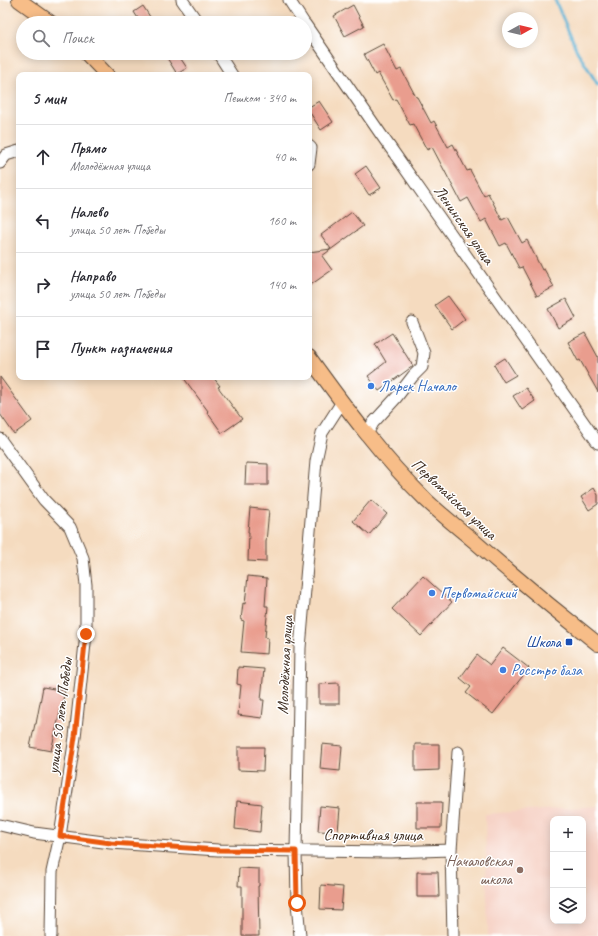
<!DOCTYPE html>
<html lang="ru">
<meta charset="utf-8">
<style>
:root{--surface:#fff;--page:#f7f7f7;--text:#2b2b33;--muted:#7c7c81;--line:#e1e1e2}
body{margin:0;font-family:Caveat,sans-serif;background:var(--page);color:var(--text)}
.controls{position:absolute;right:12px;bottom:12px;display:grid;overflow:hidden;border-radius:8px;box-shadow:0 2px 10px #0003}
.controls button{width:36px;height:36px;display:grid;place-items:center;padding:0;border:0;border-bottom:1px solid var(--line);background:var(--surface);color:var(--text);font:20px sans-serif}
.compass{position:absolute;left:502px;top:12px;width:36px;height:36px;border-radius:50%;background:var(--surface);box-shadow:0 2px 10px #0003;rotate:82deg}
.stop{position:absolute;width:12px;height:12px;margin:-9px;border:3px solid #ea580c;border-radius:50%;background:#fff}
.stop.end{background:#ea580c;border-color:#fff;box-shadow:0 1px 4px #0008}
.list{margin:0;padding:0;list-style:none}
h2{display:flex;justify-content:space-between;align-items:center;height:52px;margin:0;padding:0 16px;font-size:17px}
h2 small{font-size:13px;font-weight:400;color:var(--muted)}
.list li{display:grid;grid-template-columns:26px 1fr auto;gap:12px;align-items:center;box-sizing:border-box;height:64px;padding:0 16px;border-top:1px solid var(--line)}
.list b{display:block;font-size:15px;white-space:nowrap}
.list p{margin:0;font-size:13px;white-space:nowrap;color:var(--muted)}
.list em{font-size:13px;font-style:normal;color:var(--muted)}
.icon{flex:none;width:22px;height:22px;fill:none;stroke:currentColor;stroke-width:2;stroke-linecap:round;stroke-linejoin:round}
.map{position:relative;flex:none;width:598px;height:936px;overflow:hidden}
.search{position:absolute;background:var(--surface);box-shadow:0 2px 10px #0003;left:16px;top:16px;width:296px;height:44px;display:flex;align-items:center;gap:10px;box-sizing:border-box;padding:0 14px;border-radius:22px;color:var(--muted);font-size:15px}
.panel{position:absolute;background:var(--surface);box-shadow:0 2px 10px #0003;left:16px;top:72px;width:296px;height:308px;border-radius:8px}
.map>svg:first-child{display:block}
</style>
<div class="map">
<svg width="598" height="936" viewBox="0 0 598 936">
<rect width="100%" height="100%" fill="#fff"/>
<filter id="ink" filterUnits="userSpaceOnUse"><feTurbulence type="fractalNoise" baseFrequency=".025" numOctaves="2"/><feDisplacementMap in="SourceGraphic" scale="8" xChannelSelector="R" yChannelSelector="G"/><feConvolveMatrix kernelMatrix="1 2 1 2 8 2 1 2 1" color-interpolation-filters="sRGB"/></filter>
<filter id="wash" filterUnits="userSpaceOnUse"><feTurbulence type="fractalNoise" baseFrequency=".012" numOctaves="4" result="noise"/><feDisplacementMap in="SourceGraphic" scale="16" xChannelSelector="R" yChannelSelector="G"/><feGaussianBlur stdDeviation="0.9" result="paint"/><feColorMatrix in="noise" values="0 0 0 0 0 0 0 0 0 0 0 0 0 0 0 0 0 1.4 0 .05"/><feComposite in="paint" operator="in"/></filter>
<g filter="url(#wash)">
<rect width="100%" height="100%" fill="#f5dbbf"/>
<path fill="#f6d1c5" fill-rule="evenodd" d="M598,806v130h-110l-3,-122zM553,819h30v102h-30z"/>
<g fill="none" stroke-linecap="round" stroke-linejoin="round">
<path stroke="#56b0d3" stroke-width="3" d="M555,0l22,51 21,34"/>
</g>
<g id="blocks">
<path fill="#e99d8e" d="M353,5l11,21 -19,10 -11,-20z
M143,6l11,17h-13l-7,-11z
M383,44l14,27 4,-2 15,28h1l14,26 3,-2 14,26 5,-3 14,27 3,-1 14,26 4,-3 14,27 6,-3 14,26 5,-3 15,30 2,-1 10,18 -17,9 -15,-29 -3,1 -13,-25 -6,3 -14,-27 -5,3 -13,-24 -7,4 -29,-55 -5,3 -14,-26 -3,1 -14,-26 -3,1 -15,-27 -3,2 -11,-21z
M164,53h13l10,15 -10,6z
M319,101l14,21 -12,8 -12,-19v-4z
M366,166l15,22 -12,7 -14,-21z
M352,212l11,14 -41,30 10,14 -23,16v-34l22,-3 -10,-14z
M448,296l17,23 -13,10 -17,-24z
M566,299l10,19 -18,10 -10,-19z
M392,333l21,33 -34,25 -11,-15 18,-14 -11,-18z
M585,333l13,24v35l-18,-32 -2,1 -10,-19z
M505,358l11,17 -12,7 -10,-17z
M0,377l32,44 -18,13 -14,-20z
M183,377h30l7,9 -2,1 24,32 -20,14 -15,-21 1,-1z
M526,388l9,13 -13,9 -9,-14z
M246,463l22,1v21h-23z
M594,488l4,7v9l-9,6 -8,-13z
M371,500l16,14 -18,21 -16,-14z
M250,508l19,2 -3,32v20l-18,-1 1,-29h-1z
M248,576l19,2 -2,28h3l-3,31 3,1 -1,16 -26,-2 3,-31 -3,-1 2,-17 2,1z
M423,576l29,26 -31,34 -29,-27z
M503,648l26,20 -36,46 -27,-21 5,-6 -11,-9 17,-23 13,10z
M238,667l26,2 -3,31h3l-2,18 -24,-3 3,-30 -4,-1z
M339,683v21h-20v-20z
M43,687l22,4 -14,60 -21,-4 5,-23h1z
M322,744l20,2 -2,25 -20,-2z
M415,744h24v26l-24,1z
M238,747h26l-1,24 -25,-1z
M237,801l25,3 -2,28 -25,-3z
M417,802h25l-1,26h-24z
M320,806l20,2 -2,24 -20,-1z
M239,868l20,1v17h-1l1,50h-17v-50h-4z
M417,872h21l1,25h-22z
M321,885l22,2 -2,23 -21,-1z"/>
</g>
</g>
<g filter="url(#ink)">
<use href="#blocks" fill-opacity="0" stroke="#574536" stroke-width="1"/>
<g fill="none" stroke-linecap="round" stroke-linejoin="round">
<defs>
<path id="minor" d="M182,0l16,23
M289,0l15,23
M305,24l75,109 45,64 173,246
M218,53l14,22
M309,146l2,2 -2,16
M0,163l6,-8 13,-4
M367,434l6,-11 23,-25 17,-22 9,-9 2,-14 -12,-31
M0,439l44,61 26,27 13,31 3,27v49l-11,103 -15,99 -8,36 -1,64
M0,825l34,8 77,10 107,7 172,2 61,-2
M300,936l-3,-33 -1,-52 4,-203 16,-187 6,-28 20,-31
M453,936l-2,-86 7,-98"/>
<path id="major" d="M19,0l32,23
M86,53l21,22
M309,357c36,50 73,100 117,143 15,14 32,28 48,41 41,36 82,70 124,103"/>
</defs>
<use href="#minor" stroke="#574536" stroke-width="13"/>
<use href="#major" stroke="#574536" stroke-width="16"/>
<use href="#minor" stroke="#fff" stroke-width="11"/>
<use href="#major" stroke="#f7bd88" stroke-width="14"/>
</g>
</g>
<g fill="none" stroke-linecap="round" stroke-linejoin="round" filter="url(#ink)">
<path stroke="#ea580c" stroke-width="5" d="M86,634l-11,103 -15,99 51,7 107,7 78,1 1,52"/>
</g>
<g fill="#3f7fe0" stroke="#fff" stroke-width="1.5">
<circle cx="371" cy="386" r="4"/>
<circle cx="432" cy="593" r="4"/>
<circle cx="503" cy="670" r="4"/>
</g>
<rect fill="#1a4fb4" stroke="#fff" stroke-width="1.5" x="565" y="638" width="8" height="8" rx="2"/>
<circle fill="#8d6e63" stroke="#fff" stroke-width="1.5" cx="520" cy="870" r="4"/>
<g text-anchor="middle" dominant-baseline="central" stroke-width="3" stroke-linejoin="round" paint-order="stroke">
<g font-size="16" fill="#3b2a1e" stroke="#fff">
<text transform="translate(464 225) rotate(55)">Ленинская улица</text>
<text transform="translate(454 499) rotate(43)">Первомайская улица</text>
<text transform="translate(285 665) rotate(-87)">Молодёжная улица</text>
<text transform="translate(60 716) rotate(-83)">улица 50 лет Победы</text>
<text x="373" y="835">Спортивная улица</text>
</g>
<g font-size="16" fill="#366cbe" stroke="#fff" text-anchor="start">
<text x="379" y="386">Ларек Начало</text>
<text x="440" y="593">Первомайский</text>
<text x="511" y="670">Росстро база</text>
</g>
<g font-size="16" fill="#164399" stroke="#fff" text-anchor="end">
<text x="561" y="642">Школа</text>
</g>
<g font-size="16" fill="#785e54" stroke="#fff" text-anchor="end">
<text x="512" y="861">Началовская<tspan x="512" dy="18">школа</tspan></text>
</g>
</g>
</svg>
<div class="controls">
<button>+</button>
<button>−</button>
<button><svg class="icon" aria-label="layers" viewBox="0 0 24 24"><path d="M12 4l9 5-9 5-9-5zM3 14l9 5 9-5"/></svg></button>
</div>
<svg class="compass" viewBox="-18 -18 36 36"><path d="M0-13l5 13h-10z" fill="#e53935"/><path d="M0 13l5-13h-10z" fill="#7c7c81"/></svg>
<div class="stop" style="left:297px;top:903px"></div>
<div class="stop end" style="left:86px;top:634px"></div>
<div class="search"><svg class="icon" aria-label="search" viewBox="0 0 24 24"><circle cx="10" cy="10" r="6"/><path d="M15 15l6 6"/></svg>Поиск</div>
<section class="panel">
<h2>5 мин<small>Пешком · 340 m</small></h2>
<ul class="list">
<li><svg class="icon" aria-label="ahead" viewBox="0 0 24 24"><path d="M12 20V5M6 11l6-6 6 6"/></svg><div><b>Прямо</b><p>Молодёжная улица</p></div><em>40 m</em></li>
<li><svg class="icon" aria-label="left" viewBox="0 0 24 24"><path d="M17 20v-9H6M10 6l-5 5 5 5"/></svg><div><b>Налево</b><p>улица 50 лет Победы</p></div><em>160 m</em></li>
<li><svg class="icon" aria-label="right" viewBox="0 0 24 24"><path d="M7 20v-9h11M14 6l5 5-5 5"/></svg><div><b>Направо</b><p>улица 50 лет Победы</p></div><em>140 m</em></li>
<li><svg class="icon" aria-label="arrive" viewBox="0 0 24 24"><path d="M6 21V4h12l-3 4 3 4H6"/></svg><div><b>Пункт назначения</b></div></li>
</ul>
</section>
</div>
